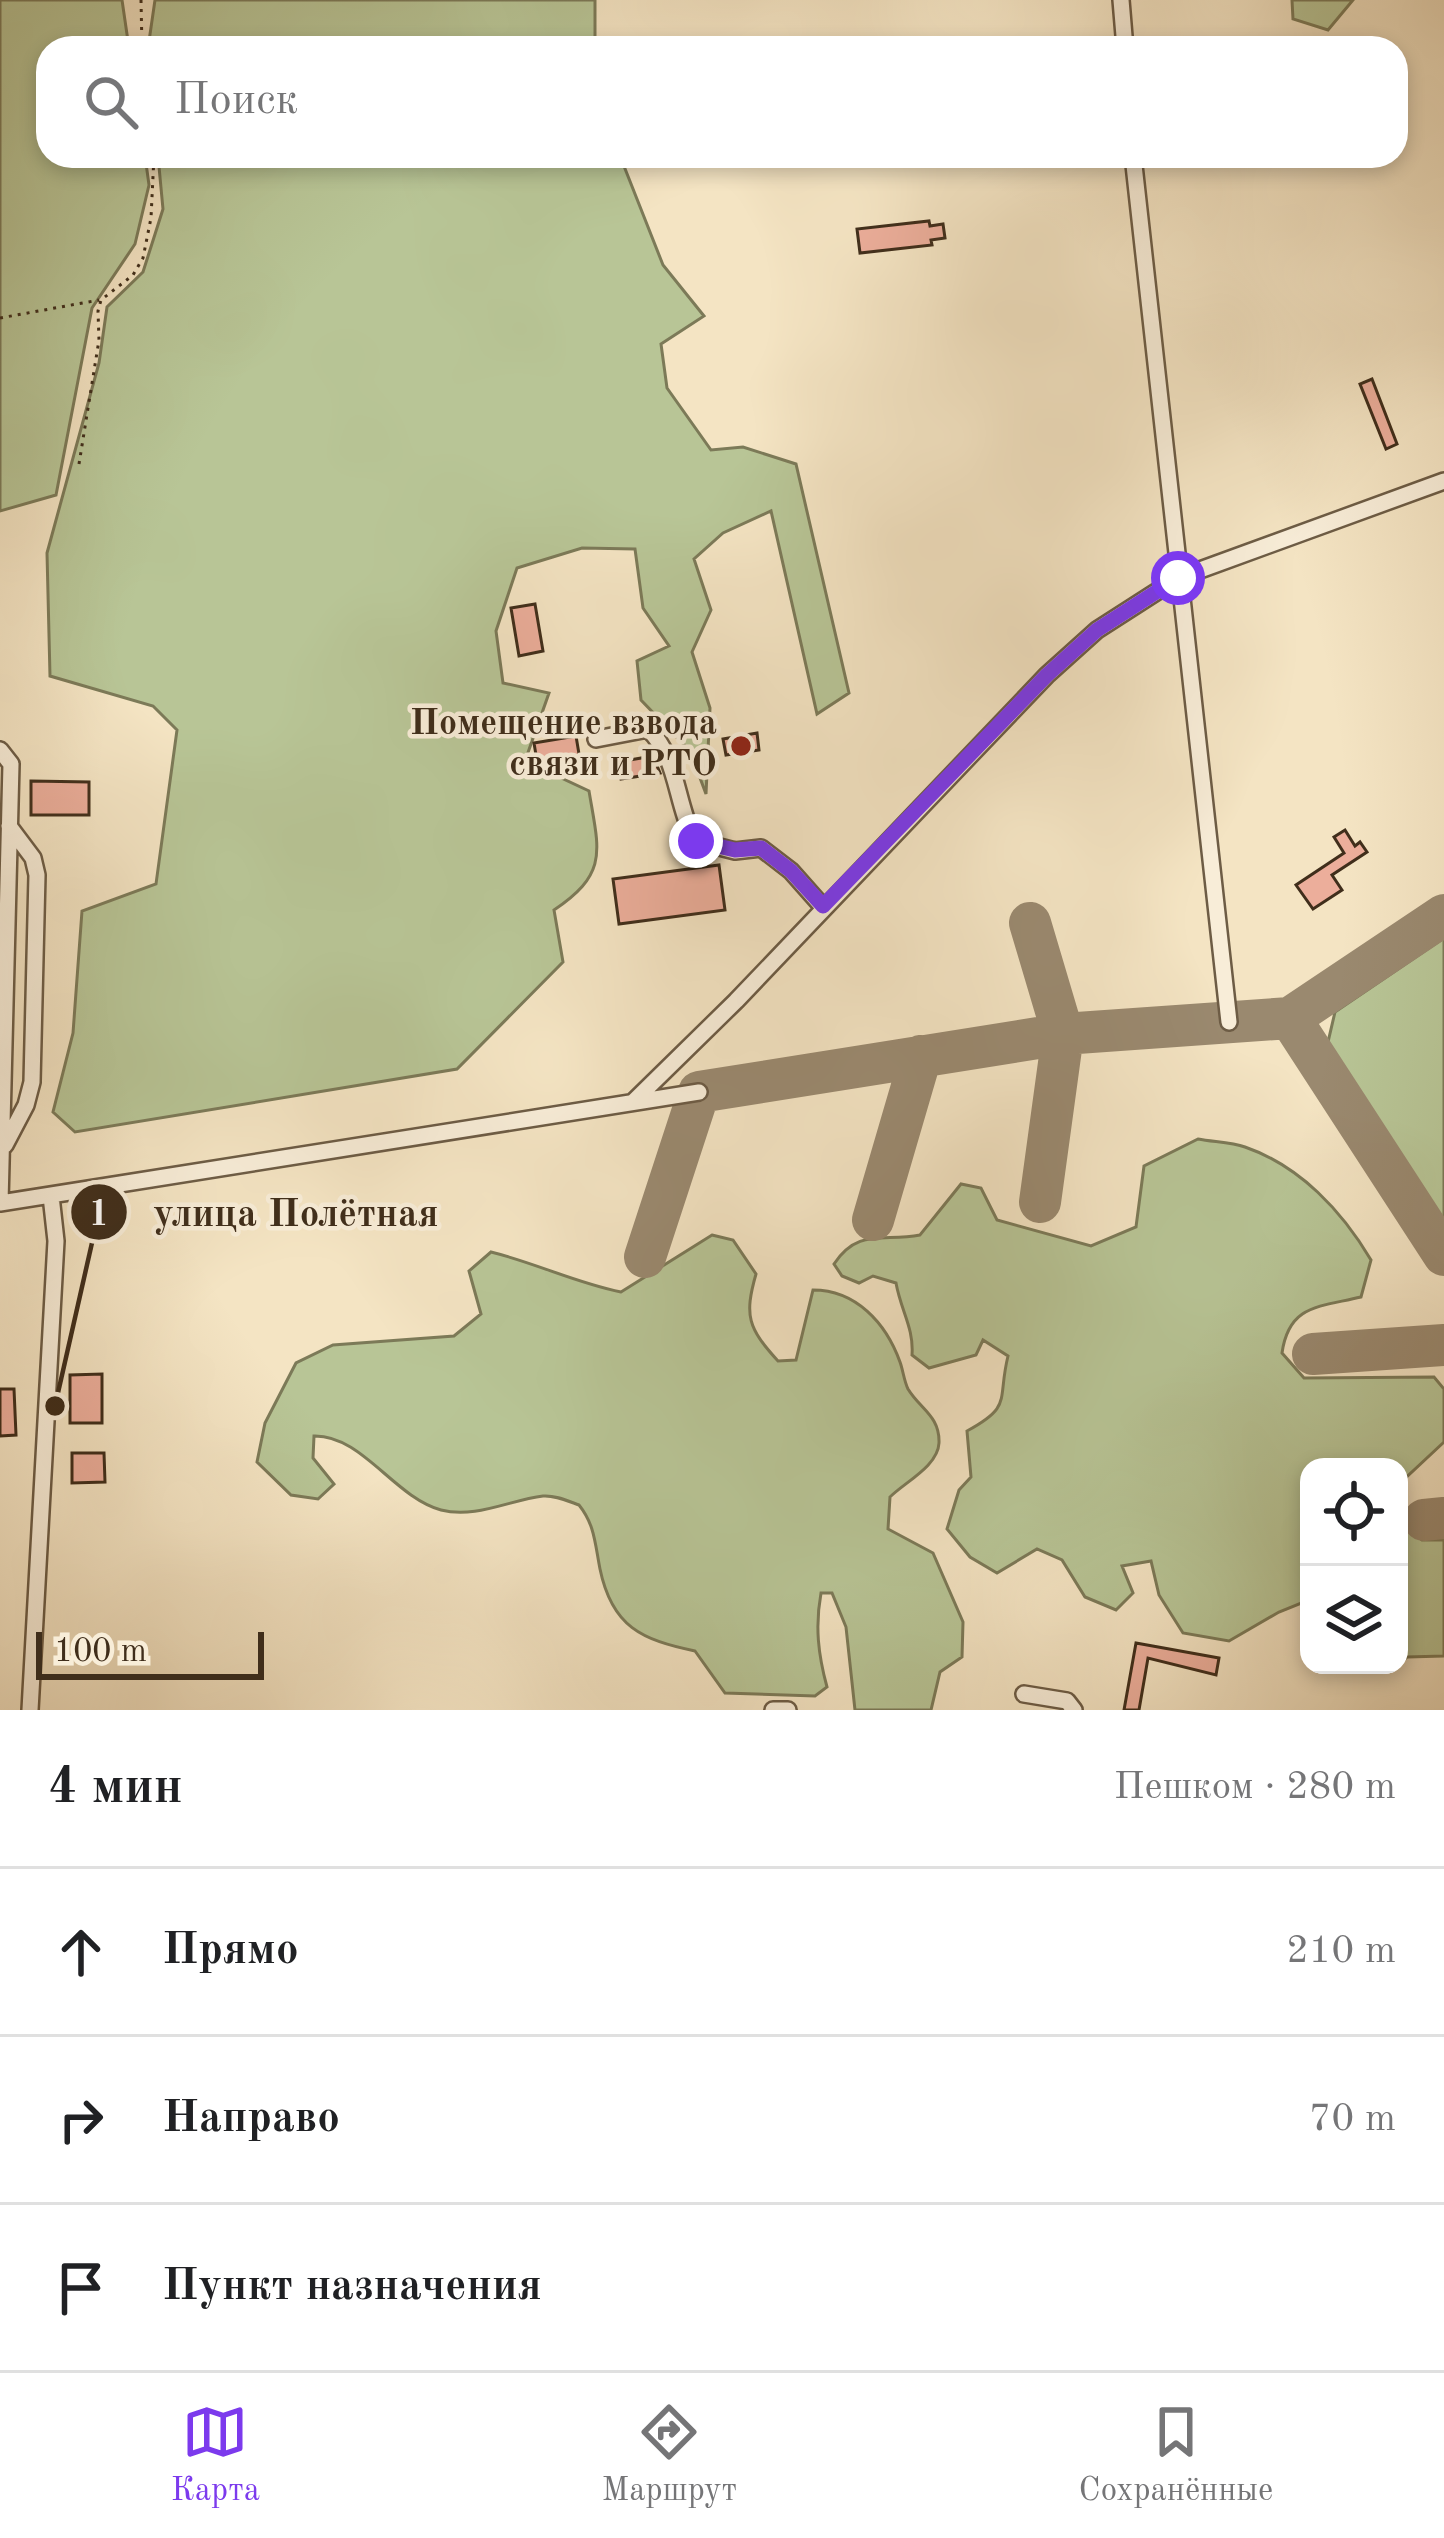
<!DOCTYPE html>
<html lang="ru">
<meta charset="utf-8">
<style>
:root{--surface:#fff;--page:#f2f2f2;--text:#202124;--muted:#757577;--line:#e0e0e0;--accent:#7c3aed}
body{margin:0;font-family:"Old Standard TT",serif;background:var(--page);color:var(--text)}
.controls{position:absolute;right:36px;bottom:36px;display:grid;overflow:hidden;border-radius:24px;box-shadow:0 6px 18px #0003}
.controls button{width:108px;height:108px;display:grid;place-items:center;padding:0;border:0;border-bottom:3px solid var(--line);background:var(--surface);color:var(--text);font:60px sans-serif}
.scale{position:absolute;left:36px;bottom:30px;width:228px;box-sizing:border-box;padding-left:12px;border:6px solid #402e1b;border-top:0;font-size:33px;line-height:42px;white-space:nowrap;color:#402e1b;-webkit-text-stroke:9px #f8edd8;paint-order:stroke}
.stop{position:absolute;width:36px;height:36px;margin:-27px;border:9px solid #7c3aed;border-radius:50%;background:#fff}
.stop.end{background:#7c3aed;border-color:#fff;box-shadow:0 3px 12px #0008}
.list{margin:0;padding:0;list-style:none}
h2{display:flex;justify-content:space-between;align-items:center;height:156px;margin:0;padding:0 48px;font-size:51px}
h2 small{font-size:39px;font-weight:400;color:var(--muted)}
.list li{display:grid;grid-template-columns:78px 1fr auto;gap:36px;align-items:center;box-sizing:border-box;height:168px;padding:0 48px;border-top:3px solid var(--line)}
.list b{display:block;font-size:45px;white-space:nowrap}
.list em{font-size:39px;font-style:normal;color:var(--muted)}
.icon{flex:none;width:66px;height:66px;fill:none;stroke:currentColor;stroke-width:2;stroke-linecap:round;stroke-linejoin:round}
.map{position:relative;flex:none;width:1444px;height:1710px;overflow:hidden}
.search{position:absolute;background:var(--surface);box-shadow:0 6px 18px #0003;left:36px;right:36px;top:36px;height:132px;display:flex;align-items:center;gap:30px;box-sizing:border-box;padding:0 42px;border-radius:36px;color:var(--muted);font-size:45px}
.sheet{height:660px;background:var(--surface)}
nav{display:flex;justify-content:space-around;align-items:center;box-sizing:border-box;height:168px;border-top:3px solid var(--line);background:var(--surface);font-size:33px;color:var(--muted)}
nav a{display:grid;justify-items:center;gap:6px}
nav .on{color:var(--accent)}
.map>svg:first-child{display:block}
</style>
<div class="map">
<svg width="1444" height="1710" viewBox="0 0 1444 1710">
<rect width="100%" height="100%" fill="#f4e4c3"/>
<filter id="stains"><feTurbulence type="fractalNoise" baseFrequency=".00167" numOctaves="4"/><feColorMatrix values="0 0 0 0 .2 0 0 0 0 .09 0 0 0 0 .02 0 0 0 .5 -.17"/></filter>
<radialGradient id="worn" r=".72"><stop offset=".6" stop-color="#630" stop-opacity="0"/><stop offset="1" stop-color="#630" stop-opacity=".3"/></radialGradient>
<path fill="#b8c596" stroke="#7c7a58" stroke-width="3" d="M0,0h122l7,48h-81v108h97l4,29 -14,59 -43,64 -36,187 -56,16z
M155,0h440v48h-447z
M1292,0h61l-25,30 -35,-11z
M158,156h462l43,109 41,51 -43,28 6,44 44,62 32,-3 53,17 53,229 -32,21 -46,-203 -48,22 -29,26 17,51 -19,42 18,56 -4,86 -16,-43 -49,-51 -4,-39 32,-15 -26,-38 -8,-59 -53,-1 -65,20 -21,63 7,52 46,10 -24,68 64,30c10,60 20,82 -35,119l9,52 -106,107 -382,63 -22,-20 20,-79 9,-122 74,-27 21,-154 -24,-24 -103,-30 -3,-123 52,-190 8,-56 36,-35 20,-63z
M1444,938v295l-119,-178 10,-43z
M1198,1139c15,3 33,3 47,8 55,19 97,64 126,113l-10,37c-41,10 -72,7 -79,56l22,25 130,-1 10,12v53l-45,42v-17h-90v133l-30,12 -50,29 -46,-8 -24,-38 -8,-34 -29,5 11,27 -17,17 -31,-13 -23,-37 -25,-11 -40,24 -27,-16 -23,-28 12,-39 12,-13 -4,-46c46,-25 30,-30 41,-75l-25,-16 -7,15 -47,13 -17,-13c2,-27 -11,-44 -16,-72l-23,-7 -14,7 -17,-7 -8,-12c24,-36 48,-22 86,-29l41,-51 20,4 16,32 94,26 45,-19 8,-61z
M712,1235l21,5 23,34c-12,42 -8,54 22,87l18,-1 17,-70c43,0 73,33 87,72 3,8 4,19 8,27 12,20 32,27 31,54 -1,23 -34,39 -49,54l-2,32 45,24 30,69 -1,35 -22,15 -9,38h-76l-9,-83 -14,-34h-11c-6,33 -3,61 6,94l-12,9 -90,-3 -30,-42c-53,-11 -83,-24 -95,-82 -5,-25 -5,-44 -21,-64 -11,-4 -24,-10 -36,-9 -33,4 -68,23 -102,14 -47,-13 -79,-75 -127,-74l-1,22 21,26 -16,15 -27,-4 -34,-33 8,-39 31,-60 37,-18 121,-9 27,-22 -12,-43 22,-19c45,11 85,31 130,40z
M1399,1521l23,19h22v116l-37,1 -8,7z"/>
<g fill="none" stroke-linecap="round" stroke-linejoin="round">
<path stroke="#9a896f" stroke-width="42" d="M1444,915l-154,103 154,237
M1030,923l33,111 -23,168
M873,1220l48,-164
M645,1257l54,-165 364,-58 227,-16
M1313,1354l131,-9
M1424,1520l20,-2"/>
</g>
<path fill="#ecae9b" stroke="#402e1b" stroke-width="3" d="M929,221l1,5 13,-2 2,14 -14,2 1,5 -72,8 -3,-24z
M1372,379l25,65 -11,5 -26,-65z
M535,604l8,47 -24,5 -8,-48z
M757,733l2,17 -33,5 -3,-16z
M576,736l4,24 -42,7 -4,-24z
M653,756l7,17 -39,6 -3,-17z
M31,781l58,1v33h-58z
M1345,830l10,16 5,-4 7,10 -35,23 10,15 -29,19 -17,-24 48,-32 -10,-16z
M719,865l6,45 -106,14 -6,-45z
M102,1374v49h-32v-48z
M0,1389h14l2,46 -16,1z
M72,1453h32l1,29 -33,1z
M1136,1643l83,15 -3,17 -68,-17 -9,52h-15z"/>
<g fill="none" stroke-linecap="round" stroke-linejoin="round">
<defs>
<path id="minor" d="M1121,0l4,48
M1133,156l96,866
M596,739l52,-10c31,29 27,76 48,112l39,10 26,-3 30,23 31,35
M0,750l11,14 -11,439 699,-111
M634,1101l102,-100 311,-326 50,-45 81,-52 266,-97
M5,1145l21,-40 6,-23 5,-207 -4,-17 -24,-32
M1024,1694l43,7 7,9
M30,1710l26,-469 -5,-45
M773,1710h15"/>
</defs>
<use href="#minor" stroke="#6d5c45" stroke-width="20"/>
<path stroke="#402e1b" stroke-width="3" stroke-dasharray="3 6" stroke-linecap="butt" d="M141,0l1,48
M0,318l99,-18
M79,464l20,-124 -1,-29 3,-11 32,-25 10,-17 8,-40 3,-62"/>
<use href="#minor" stroke="#f8edd8" stroke-width="15"/>
</g>
<g fill="none" stroke-linecap="round" stroke-linejoin="round">
<path stroke="#7c3aed" stroke-width="15" d="M696,841l39,9 26,-2 30,23 32,35 224,-231 50,-45 81,-52"/>
</g>
<circle fill="#8f2418" stroke="#f8edd8" stroke-width="4.5" cx="741" cy="746" r="12"/>
<g text-anchor="middle" dominant-baseline="central" stroke-width="9" stroke-linejoin="round" paint-order="stroke">
<g font-size="36" font-weight="bold" fill="#402e1b" stroke="#f8edd8" text-anchor="end">
<text x="717" y="725">Помещение взвода<tspan x="717" dy="41">связи и РТО</tspan></text>
</g>
</g>
<path fill="none" stroke="#402e1b" stroke-width="4.5" d="M55 1406L99 1212"/>
<g fill="#402e1b" stroke="#f8edd8" stroke-width="4.5">
<circle cx="55" cy="1406" r="12"/>
<circle cx="99" cy="1212" r="30"/>
</g>
<g font-size="36" text-anchor="middle" font-weight="bold" fill="#fff">
<text x="99" y="1225">1</text>
</g>
<g font-size="39" text-anchor="middle" font-weight="bold" fill="#402e1b" stroke="#f8edd8" stroke-width="9" stroke-linejoin="round" paint-order="stroke">
<text x="296" y="1226">улица Полётная</text>
</g>
<rect width="100%" height="100%" filter="url(#stains)"/>
<rect width="100%" height="100%" fill="url(#worn)"/>
</svg>
<div class="controls">
<button><svg class="icon" aria-label="locate" viewBox="0 0 24 24"><circle cx="12" cy="12" r="6"/><path d="M12 2v4M12 18v4M2 12h4M18 12h4"/></svg></button>
<button><svg class="icon" aria-label="layers" viewBox="0 0 24 24"><path d="M12 4l9 5-9 5-9-5zM3 14l9 5 9-5"/></svg></button>
</div>
<div class="scale">100 m</div>
<div class="stop" style="left:1178px;top:578px"></div>
<div class="stop end" style="left:696px;top:841px"></div>
<div class="search"><svg class="icon" aria-label="search" viewBox="0 0 24 24"><circle cx="10" cy="10" r="6"/><path d="M15 15l6 6"/></svg>Поиск</div>
</div>
<section class="sheet">
<h2>4 мин<small>Пешком · 280 m</small></h2>
<ul class="list">
<li><svg class="icon" aria-label="ahead" viewBox="0 0 24 24"><path d="M12 20V5M6 11l6-6 6 6"/></svg><div><b>Прямо</b></div><em>210 m</em></li>
<li><svg class="icon" aria-label="right" viewBox="0 0 24 24"><path d="M7 20v-9h11M14 6l5 5-5 5"/></svg><div><b>Направо</b></div><em>70 m</em></li>
<li><svg class="icon" aria-label="arrive" viewBox="0 0 24 24"><path d="M6 21V4h12l-3 4 3 4H6"/></svg><div><b>Пункт назначения</b></div></li>
</ul>
</section>
<nav>
<a class="on"><svg class="icon" aria-label="map" viewBox="0 0 24 24"><path d="M3 6l6-2 6 2 6-2v14l-6 2-6-2-6 2zM9 4v14M15 6v14"/></svg>Карта</a>
<a><svg class="icon" aria-label="directions" viewBox="0 0 24 24"><path d="M12 3l9 9-9 9-9-9zM9 14v-3h6M13 9l2 2-2 2"/></svg>Маршрут</a>
<a><svg class="icon" aria-label="saved" viewBox="0 0 24 24"><path d="M7 4h10v16l-5-4-5 4z"/></svg>Сохранённые</a>
</nav>
